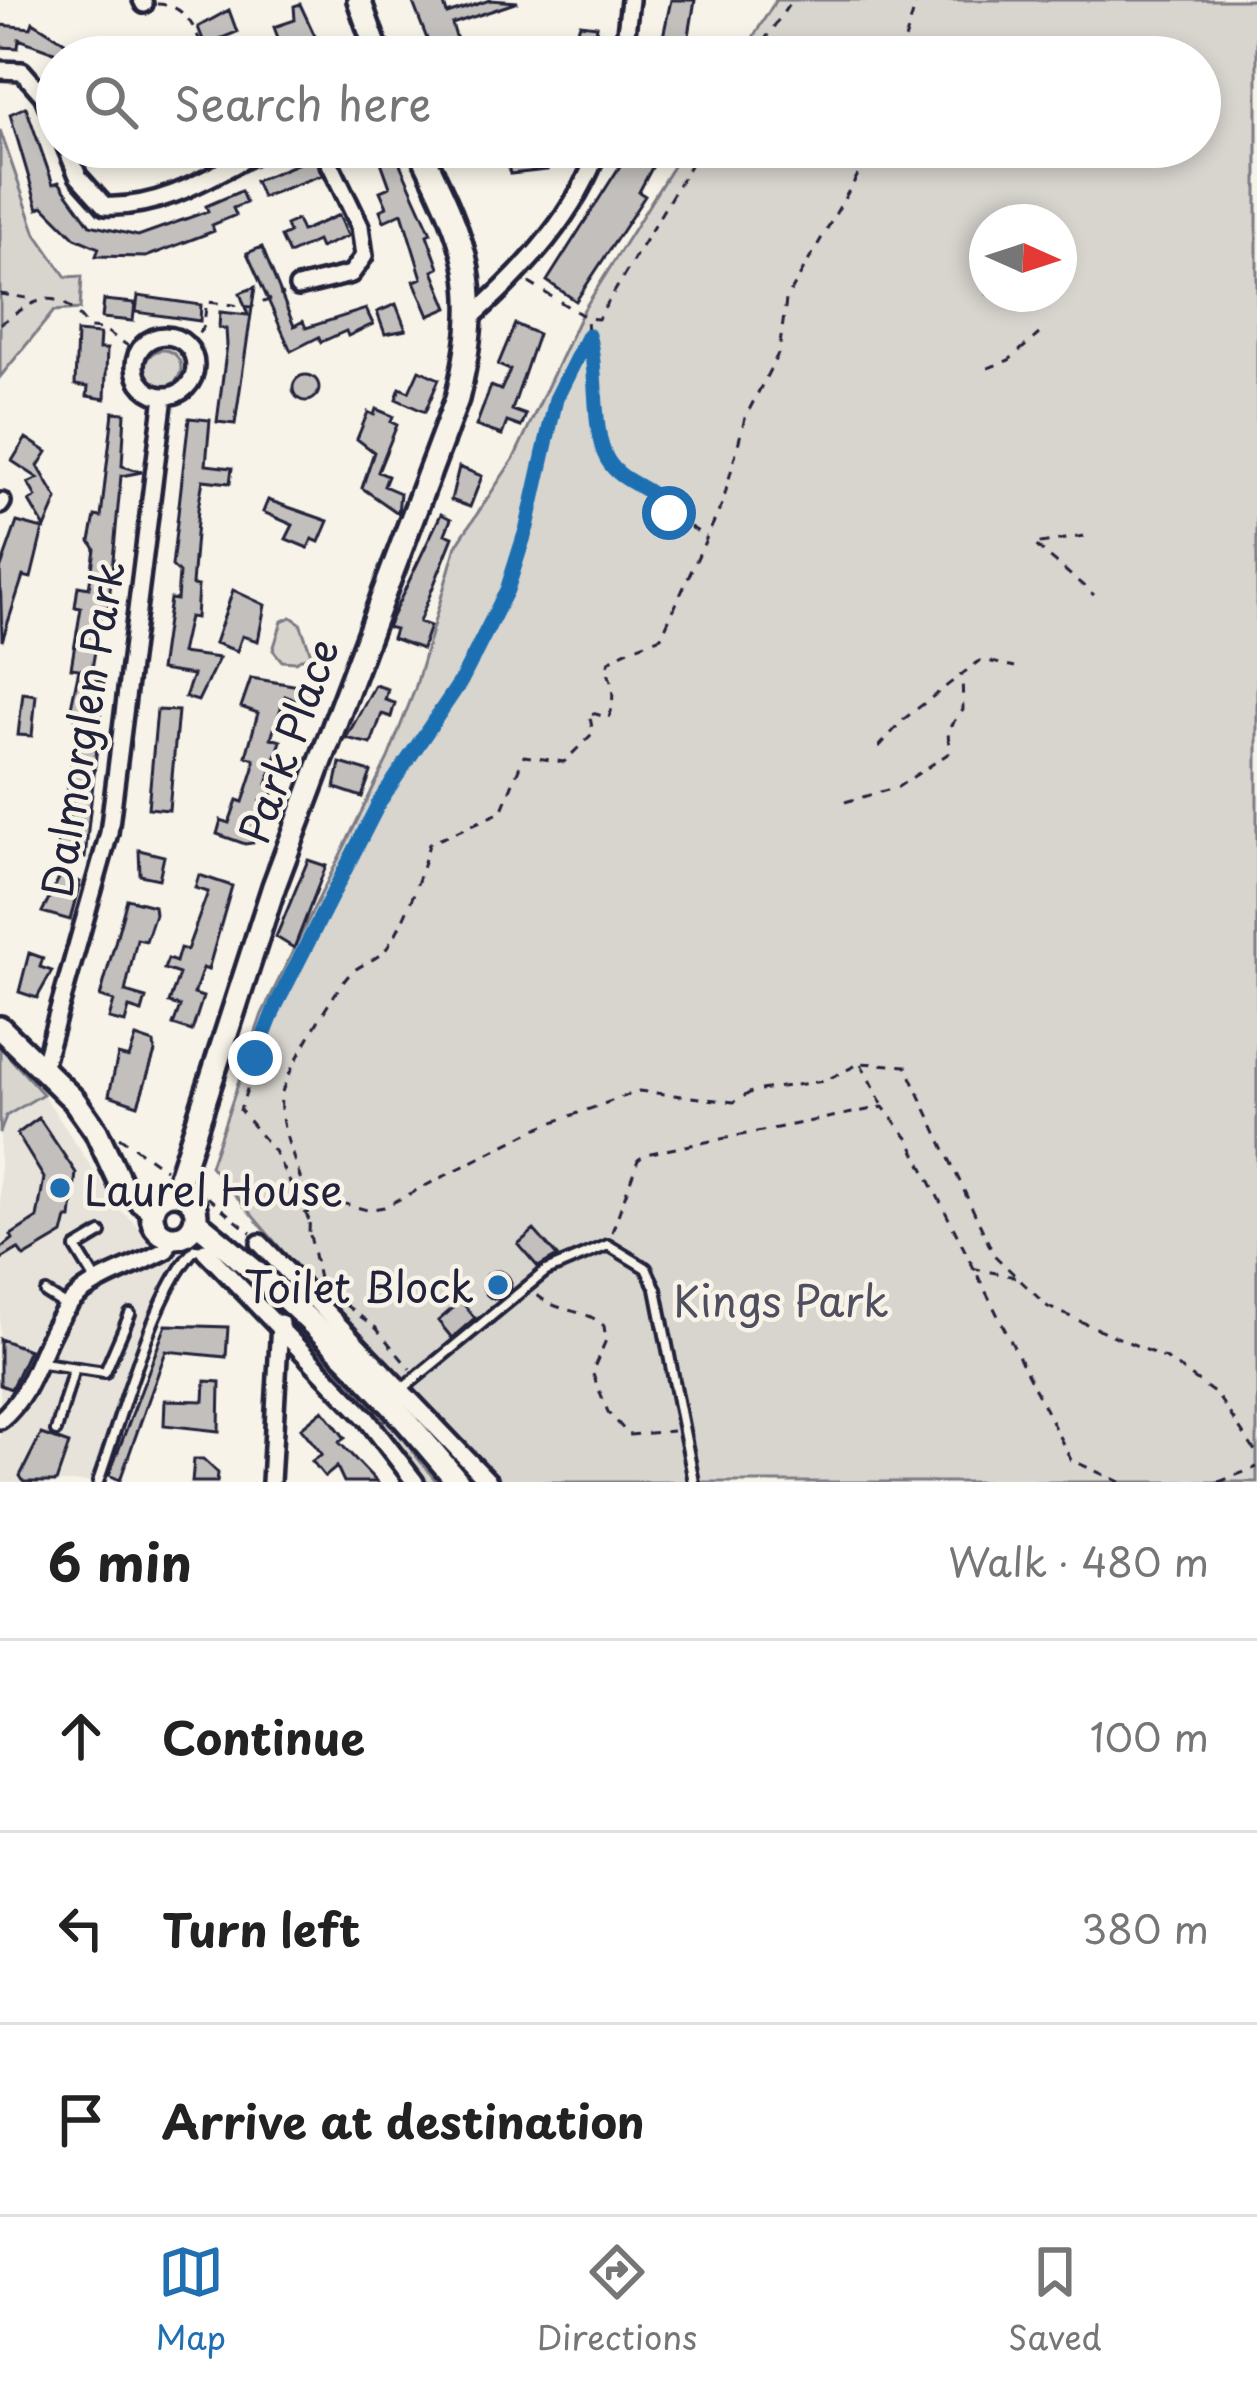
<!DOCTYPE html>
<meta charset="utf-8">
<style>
:root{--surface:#fff;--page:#f6f6f6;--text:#222;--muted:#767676;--line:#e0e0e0;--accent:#1f6fb2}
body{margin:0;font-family:"Playpen Sans",sans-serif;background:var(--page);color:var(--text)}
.compass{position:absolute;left:969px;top:204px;width:108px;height:108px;border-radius:50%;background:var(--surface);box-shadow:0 6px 18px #0003;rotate:93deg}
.stop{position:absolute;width:36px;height:36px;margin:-27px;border:9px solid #1f6fb2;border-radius:50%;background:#fff}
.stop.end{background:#1f6fb2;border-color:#fff;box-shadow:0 3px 12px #0008}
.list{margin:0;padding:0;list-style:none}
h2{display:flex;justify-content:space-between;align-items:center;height:156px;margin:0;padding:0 48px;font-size:51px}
h2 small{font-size:39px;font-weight:400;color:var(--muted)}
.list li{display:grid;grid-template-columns:78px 1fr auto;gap:36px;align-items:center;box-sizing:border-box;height:192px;padding:0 48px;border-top:3px solid var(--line)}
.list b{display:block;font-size:45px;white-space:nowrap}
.list em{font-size:39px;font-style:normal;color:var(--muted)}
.icon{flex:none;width:66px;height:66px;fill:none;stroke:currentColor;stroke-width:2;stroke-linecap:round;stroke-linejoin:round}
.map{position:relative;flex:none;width:1257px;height:1482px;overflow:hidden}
.search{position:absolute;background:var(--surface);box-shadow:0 6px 18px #0003;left:36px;right:36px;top:36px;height:132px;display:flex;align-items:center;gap:30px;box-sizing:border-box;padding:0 42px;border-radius:66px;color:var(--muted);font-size:45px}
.sheet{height:732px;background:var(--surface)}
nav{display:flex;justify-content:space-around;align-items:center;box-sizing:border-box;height:168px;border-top:3px solid var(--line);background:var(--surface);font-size:33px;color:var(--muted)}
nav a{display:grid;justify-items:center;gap:6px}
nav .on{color:var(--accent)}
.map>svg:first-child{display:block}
</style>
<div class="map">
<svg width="1257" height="1482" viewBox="0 0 1257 1482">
<rect width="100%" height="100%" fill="#f7f3e8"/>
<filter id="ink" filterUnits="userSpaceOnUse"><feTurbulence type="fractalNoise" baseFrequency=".00833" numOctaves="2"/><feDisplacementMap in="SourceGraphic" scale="24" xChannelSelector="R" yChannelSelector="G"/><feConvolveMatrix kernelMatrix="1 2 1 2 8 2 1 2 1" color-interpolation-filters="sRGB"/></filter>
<g filter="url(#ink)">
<path fill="#e7e3db" d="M43,1094l74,112 60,59 -86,217h-91v-349l6,-17z"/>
<path fill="#d8d5cf" stroke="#7d7c85" stroke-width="3" fill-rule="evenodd" d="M776,0h481v1482h-759l-183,-193 -105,-123 52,-152 126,-256 27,-69 41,-143 58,-88 69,-147 102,-164h515v-90h-459zM987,222h72v72h-72z
M0,130l36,104 30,43 16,-1 -2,33 -26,2 -54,66z
M145 368a18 18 0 1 1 36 0a18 18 0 1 1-36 0Z
M291,617l9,6 11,31 -16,8 -13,-1 -9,-11 9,-29z
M0,1047l43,47 -37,22 -6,17z
M304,1336l94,97 39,49h-22l-118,-144z"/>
<path fill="#c2bfbd" stroke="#22223b" stroke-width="3" d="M412,0h31l4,14 43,-14 28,2 -66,22 9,29 -27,4z
M671,0h24l-9,53 -25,-7z
M300,4l21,45 -15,5 -8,-14 -17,6 -7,-19 21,-7 -1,-14z
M229,10l8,22 -32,13 -7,-18z
M33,22l41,26 -7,9 -48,-18 -1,9 -17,-1 -1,-22 31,3z
M580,24l17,2 -5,31h-23z
M26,107l27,77 6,-2 31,43 48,11 70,-25 -2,-5 35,-15 5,12 -13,5 3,7 -24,10 2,6 -68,26 -50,-1 3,-8 -24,-10 -32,-32 -5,3 -28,-95z
M504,147h37l6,23 -37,4z
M632,147h31l-24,45 6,4 -69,105 -29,-20z
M395,153l36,80 -4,2 12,33 -6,3 15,37 -19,8 -15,-35 8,-3 -20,-65 -18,8 -4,-11 7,-3 -7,-16 10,-4 -10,-28z
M314,157l8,18 -60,22 -7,-16z
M339,215l9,21 -28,12 -3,-7 -28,13 -8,-17 8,-4 -3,-8 11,-5 5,11z
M262,247l32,79 9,-5 3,7 60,-19 7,15 -25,12 -2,-5 -25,11 -2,-5 -28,14 -44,-98z
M255,287l-20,137 -18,-2 10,-77 -1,-16 -7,-1 1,-16 28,3 -8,-22z
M138,296l63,9 -1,16 -64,-9z
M104,300l31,3 -2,18 -31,-3z
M396,304l10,26 -21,4 -8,-22z
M515,324l23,10 -26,76 14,5 -5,12 -14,-5 -5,13 -26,-9 15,-40 10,4 9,-20 -12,-5z
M77,332l23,2 -1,15h8l-2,50 -18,-3 1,-9 -13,-2z
M419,370l20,9 -14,33 -29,-13 4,-11 9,4z
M293 388a13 13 0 1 1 26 0a13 13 0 1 1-26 0Z
M376,409l17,7 -2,6 6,3 -19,47 10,4 -4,10 16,7 -2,20 -36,-25 12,-36 -17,-13 11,-27 6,3z
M113,412l12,1 -3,53 20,6 -21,4 -13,136 -6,-1 -12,69 14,1 -19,177 -29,-7 6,-28 7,1 2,-24h-5l12,-79 -8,-9 9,-43 -8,-1 10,-60 -6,-1 3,-21 11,2 6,-39 -5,-8 5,-25 6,1z
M189,418l21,2 -4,45 26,3 -2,15 -27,-3 -5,29 -6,76 6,1 -2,32 -7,-1 -8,36 38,5 -21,43 -13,-4 8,-22 -33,-5 10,-71 7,1 2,-27 -7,-7z
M26,438l21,14 -9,14 19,33 -12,29 -16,-27 7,-4 -8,-14 10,-5 -26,-17z
M459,467l23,9 -12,31 -19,-7z
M268,500l60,21 -9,21 -7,-3 -4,9 -22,-9 7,-14 -30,-13z
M441,514l10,5 -6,15 8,3 -34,85 11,4 -8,23 -30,-11 3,-9 -8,-2z
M17,522l26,7 -12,49 -8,-2 -21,65 -2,-71z
M233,590l32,15 -7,36 -16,-5 -5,15 -22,-8z
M251,678l66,11 -6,17 -26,-10 -14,42 10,3 -14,43 8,3 -5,17 -9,-3 -8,42 -8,1 -28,-10 4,-14 8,3 8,-23 6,2 11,-34v-9l-8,-3 12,-43 -17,-6z
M375,685l13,4 -3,11 10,3 -4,14 -9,-3 -11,30 -25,-6z
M23,693l13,2 -4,41 -14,-1z
M157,710l21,1 -9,99 -21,-2z
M340,763l31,9 -9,25 -27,-9z
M139,850l25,6 -5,23 -19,-4z
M308,860l18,6 -32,82 -18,-11z
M199,875l33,11 -24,84 -5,-2 -9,26 9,3 -11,34 -19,-6 7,-19 -11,-3 10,-29 -15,-5 4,-10 8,3 4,-14 7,2 21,-58 -13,-4z
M60,876l20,6 -10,38 -28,-8z
M127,899l27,7 1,8 -9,27 -9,-2 -12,53 21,6 -4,14 -13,-4 -4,15 -16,-4 5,-18 -14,-4z
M29,953l14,5 -3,9 12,4 -15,27 -18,-6z
M136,1037l18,6 1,9 -17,53 -29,-10 9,-40 11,3z
M39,1118l37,55 -5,45h-4l-4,16 -39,23 -6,-8 -18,11v-11l13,-10 -2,-4 26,-17 7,-40 -27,-44z
M534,1230l23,26 -19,11 -20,-23z
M483 1285a14 14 0 1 1 28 0a14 14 0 1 1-28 0Z
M461,1301l14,17 -23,20 -14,-17z
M166,1325l62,2 -2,30 -60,-6 -46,129 -11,-5z
M0,1339l29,11 -18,39 -11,-4z
M205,1381l15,1 -1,49 -55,-6 1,-25 39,1z
M323,1410l22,28 -6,4 38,40h-33l-7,-15 -12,10 -13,-16 10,-7 -21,-26z
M41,1434l28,10 -13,38h-32l-4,-6z
M194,1459h9l15,14 -1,9h-25z"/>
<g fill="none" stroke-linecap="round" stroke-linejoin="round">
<defs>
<path id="lane" d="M98,1284l-22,-36 25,-15
M46,1293l19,12
M42,1363l63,9 25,-58
M401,1390l145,-119 62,-26 38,23 10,21 38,193
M56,1431l18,-63
M98,1482c22,-61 55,-189 97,-233l9,1"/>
<path id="street" d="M142,0l2,4
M623,57l7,-57
M0,70l22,1 21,24 14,32
M66,147l12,29 27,30c59,3 111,-33 163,-59
M298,287l53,-13 13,-18 -4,-30 -38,-79
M473,316c51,-46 104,-103 126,-169
M135 366a30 30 0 1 1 60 0a30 30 0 1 1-60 0Z
M0,505l2,-3
M43,1067l66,-234 55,-437
M260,1243l141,147 -11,9
M205,1251l161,167 49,64
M401,1390l88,92
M0,1420c41,-33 41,-95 81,-127 23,-18 59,-28 85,-43l5,-13
M271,1482l9,-159"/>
<path id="secondary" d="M359,0l20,57
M0,1028l74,72 22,31 25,54 31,25
M175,1192l99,-306 183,-487c27,-112 12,-151 -38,-252
M152 1215a22 22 0 1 1 44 0a22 22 0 1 1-44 0Z
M196,1222c102,82 179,159 262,260"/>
</defs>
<use href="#lane" stroke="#22223b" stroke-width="16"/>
<use href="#street" stroke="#22223b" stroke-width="24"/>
<use href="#secondary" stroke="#22223b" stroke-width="30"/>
<path stroke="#22223b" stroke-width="3" stroke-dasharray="9 9" stroke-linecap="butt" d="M157,4c32,1 38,27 50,53
M220,57h11
M753,57l39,-57
M900,57l17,-57
M529,283l58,35
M0,294l34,5
M0,324c39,-27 56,-40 89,4l14,1 34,23
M589,338l14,116 13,17 42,21 11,21 37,24
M187,347l16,-19 4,-26 44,5 33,-13
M988,368l21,-8 30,-26
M1084,536l-50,8 60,51
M879,747l25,-28 71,-55 7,-4 33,7
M845,802l53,-15 51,-34 -1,-24 15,-19 -1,-37
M861,1064l21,40
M119,1137l46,32
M194,1186l57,47
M306,1193l61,17 17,-3 156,-80 99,-36 95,11 19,-11 71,-10 37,-18 45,3 88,189 54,52 119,52 50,36 40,59
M309,1220l-35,-69 -34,-41 36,-105 104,-204 81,-120 46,-91 49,-191 32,-64 -1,-17 11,1 103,-172
M309,1232c4,-45 -32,-95 -28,-135 2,-20 54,-107 68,-122 10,-11 29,-15 38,-27 20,-29 33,-70 42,-104l72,-32 23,-56 40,6 29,-29 -4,-21 20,6c18,-59 -40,-46 52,-81l62,-135 22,-84 34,-66 7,-52 88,-153
M612,1232l26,-72 8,-6 237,-47 25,31 163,322 49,22
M310,1235l10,49
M972,1268l43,9
M331,1294l45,34 34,41
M537,1295c24,20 47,12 67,31l2,14 -14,32 16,40 21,23 44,-4
M1219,1482l38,-15"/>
<use href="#lane" stroke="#f7f3e8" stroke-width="8"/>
<use href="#street" stroke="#f7f3e8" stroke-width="15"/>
<use href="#secondary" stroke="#f7f3e8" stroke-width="21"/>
</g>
</g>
<g fill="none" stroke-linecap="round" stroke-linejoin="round" filter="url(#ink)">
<path stroke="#1f6fb2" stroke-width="15" d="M255,1058l21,-53 104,-204 81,-120 46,-91 20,-63 29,-128 32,-64c11,35 3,96 19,124 16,28 47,25 62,54"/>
</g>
<g fill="#1f6fb2" stroke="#f7f3e8" stroke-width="4.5">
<circle cx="60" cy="1188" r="12"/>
<circle cx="498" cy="1285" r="12"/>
</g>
<g text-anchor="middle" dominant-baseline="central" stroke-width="9" stroke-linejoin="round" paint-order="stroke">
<g font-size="42" fill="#22223b" stroke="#f7f3e8">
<text transform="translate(81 729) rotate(-81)">Dalmorglen Park</text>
<text transform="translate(287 740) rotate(-70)">Park Place</text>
</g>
<g font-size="42" fill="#22223b" stroke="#f7f3e8" text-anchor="start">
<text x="84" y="1188">Laurel House</text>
<text x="474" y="1285" text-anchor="end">Toilet Block</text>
</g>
<g font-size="42" fill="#504f60" stroke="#f7f3e8">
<text x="781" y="1299">Kings Park</text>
</g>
</g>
</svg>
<svg class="compass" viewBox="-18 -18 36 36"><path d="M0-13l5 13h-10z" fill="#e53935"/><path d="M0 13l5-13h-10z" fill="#767676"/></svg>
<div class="stop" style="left:669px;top:513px"></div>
<div class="stop end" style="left:255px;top:1058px"></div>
<div class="search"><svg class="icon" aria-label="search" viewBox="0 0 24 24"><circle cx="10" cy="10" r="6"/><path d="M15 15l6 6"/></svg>Search here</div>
</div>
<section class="sheet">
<h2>6 min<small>Walk · 480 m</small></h2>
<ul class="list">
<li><svg class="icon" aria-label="ahead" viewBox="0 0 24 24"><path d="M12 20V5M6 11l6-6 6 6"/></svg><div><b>Continue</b></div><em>100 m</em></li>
<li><svg class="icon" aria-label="left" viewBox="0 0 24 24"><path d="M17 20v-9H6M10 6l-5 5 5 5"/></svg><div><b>Turn left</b></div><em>380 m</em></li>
<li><svg class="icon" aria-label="arrive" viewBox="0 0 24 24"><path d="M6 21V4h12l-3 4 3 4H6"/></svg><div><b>Arrive at destination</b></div></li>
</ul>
</section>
<nav>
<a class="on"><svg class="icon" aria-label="map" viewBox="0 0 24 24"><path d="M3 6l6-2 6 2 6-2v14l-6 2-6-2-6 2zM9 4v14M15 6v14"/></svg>Map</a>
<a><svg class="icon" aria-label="directions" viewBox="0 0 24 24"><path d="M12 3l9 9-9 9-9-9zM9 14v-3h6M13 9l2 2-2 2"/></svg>Directions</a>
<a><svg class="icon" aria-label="saved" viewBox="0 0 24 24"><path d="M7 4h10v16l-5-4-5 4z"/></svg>Saved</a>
</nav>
